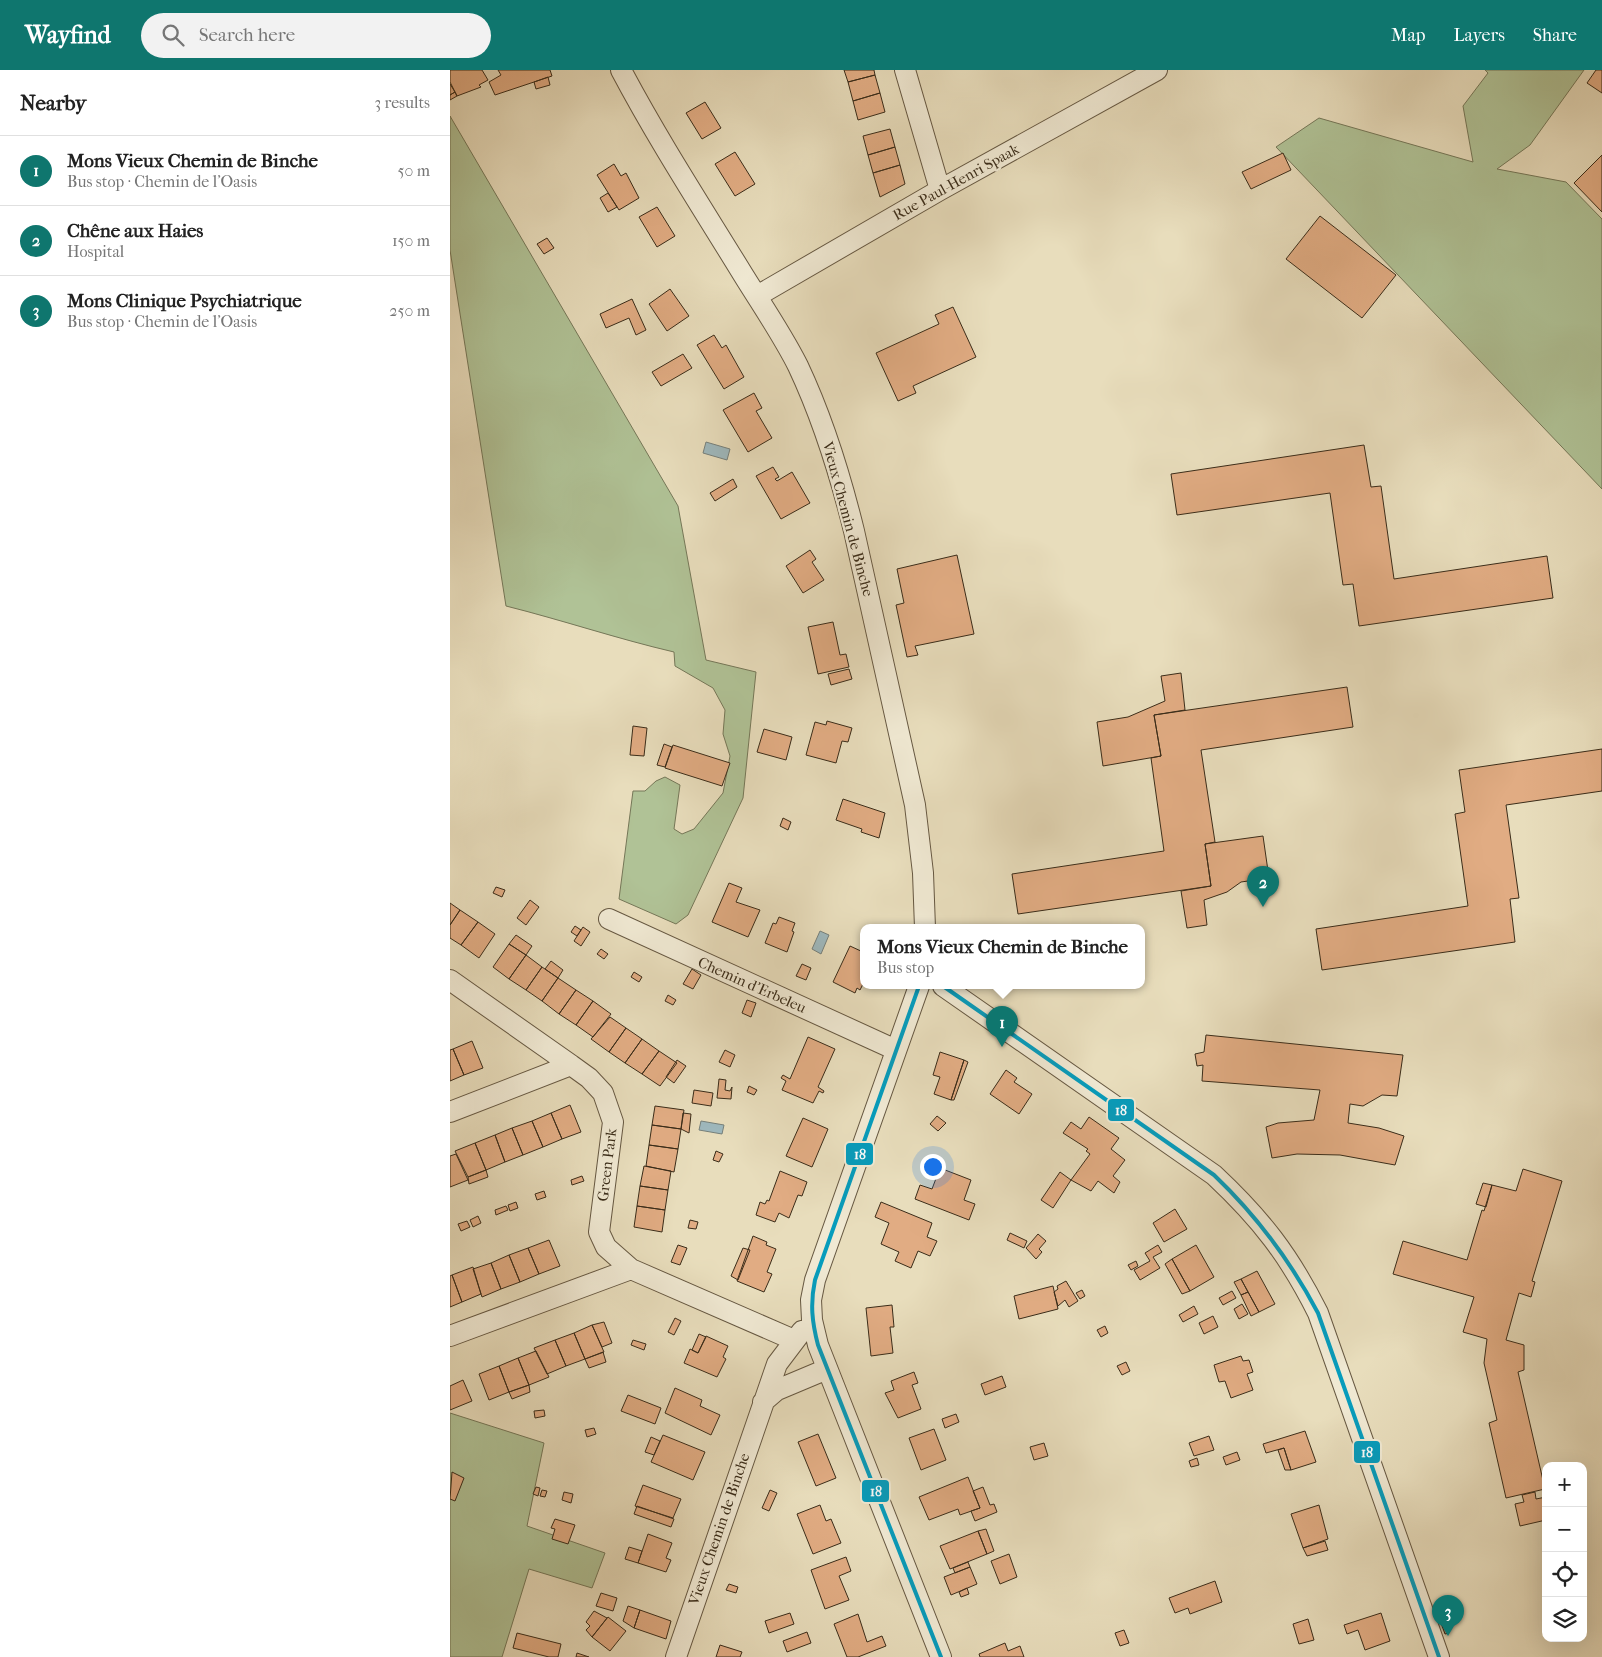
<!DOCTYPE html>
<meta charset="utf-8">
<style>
:root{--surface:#fff;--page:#f2f2f2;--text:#222;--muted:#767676;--line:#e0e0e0;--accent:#0f766e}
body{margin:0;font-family:"IM FELL French Canon",serif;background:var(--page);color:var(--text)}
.controls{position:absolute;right:15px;bottom:15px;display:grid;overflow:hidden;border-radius:10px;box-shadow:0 5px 20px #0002}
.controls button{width:45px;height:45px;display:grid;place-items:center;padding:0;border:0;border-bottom:1px solid var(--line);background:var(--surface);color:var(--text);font:25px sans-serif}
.you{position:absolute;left:482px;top:1096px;width:18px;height:18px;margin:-12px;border:4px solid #fff;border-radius:50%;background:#1a73e8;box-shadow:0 0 0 8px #1a73e833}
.badge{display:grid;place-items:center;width:32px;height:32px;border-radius:50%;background:var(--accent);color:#fff;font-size:16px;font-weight:700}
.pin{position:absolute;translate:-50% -41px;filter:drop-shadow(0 1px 2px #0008)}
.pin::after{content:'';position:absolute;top:26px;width:18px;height:15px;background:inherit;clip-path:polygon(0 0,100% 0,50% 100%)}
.popup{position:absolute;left:410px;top:854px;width:285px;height:65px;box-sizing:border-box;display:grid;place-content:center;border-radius:10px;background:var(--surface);filter:drop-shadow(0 1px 4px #0005);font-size:16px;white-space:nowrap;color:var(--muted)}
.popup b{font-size:19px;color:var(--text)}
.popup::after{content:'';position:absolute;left:50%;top:100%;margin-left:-10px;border:10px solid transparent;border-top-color:var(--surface)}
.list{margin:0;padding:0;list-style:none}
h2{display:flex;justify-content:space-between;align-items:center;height:65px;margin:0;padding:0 20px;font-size:21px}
h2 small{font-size:16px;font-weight:400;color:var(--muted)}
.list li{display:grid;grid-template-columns:32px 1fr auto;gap:15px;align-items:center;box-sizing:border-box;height:70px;padding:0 20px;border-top:1px solid var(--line)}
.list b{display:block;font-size:19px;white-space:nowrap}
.list p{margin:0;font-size:16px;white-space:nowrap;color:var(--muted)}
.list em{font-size:16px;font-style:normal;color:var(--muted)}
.icon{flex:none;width:28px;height:28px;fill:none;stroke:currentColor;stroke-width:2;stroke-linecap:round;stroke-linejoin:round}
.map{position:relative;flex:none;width:1152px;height:1587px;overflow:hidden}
header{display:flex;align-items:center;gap:30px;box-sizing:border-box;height:70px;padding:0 25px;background:var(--accent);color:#fff}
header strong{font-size:24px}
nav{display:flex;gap:28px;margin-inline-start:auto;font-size:18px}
.search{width:350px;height:45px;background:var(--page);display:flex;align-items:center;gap:12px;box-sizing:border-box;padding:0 18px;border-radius:28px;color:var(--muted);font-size:19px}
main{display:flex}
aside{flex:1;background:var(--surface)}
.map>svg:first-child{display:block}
</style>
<header>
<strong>Wayfind</strong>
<div class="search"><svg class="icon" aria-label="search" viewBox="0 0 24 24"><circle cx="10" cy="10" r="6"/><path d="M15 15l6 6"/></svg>Search here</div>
<nav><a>Map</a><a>Layers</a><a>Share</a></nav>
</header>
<main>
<aside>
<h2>Nearby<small>3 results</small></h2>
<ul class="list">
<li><span class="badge">1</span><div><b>Mons Vieux Chemin de Binche</b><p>Bus stop · Chemin de l'Oasis</p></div><em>50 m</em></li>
<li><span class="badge">2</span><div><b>Chêne aux Haies</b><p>Hospital</p></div><em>150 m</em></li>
<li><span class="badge">3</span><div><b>Mons Clinique Psychiatrique</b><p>Bus stop · Chemin de l'Oasis</p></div><em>250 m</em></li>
</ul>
</aside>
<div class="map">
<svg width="1152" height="1587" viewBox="0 0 1152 1587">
<rect width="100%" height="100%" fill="#e8ddbc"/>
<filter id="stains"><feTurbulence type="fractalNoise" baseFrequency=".004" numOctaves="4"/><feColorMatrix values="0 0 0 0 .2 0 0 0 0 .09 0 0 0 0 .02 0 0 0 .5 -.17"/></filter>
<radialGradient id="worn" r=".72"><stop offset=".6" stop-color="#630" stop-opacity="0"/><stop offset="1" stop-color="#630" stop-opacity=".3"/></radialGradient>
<path fill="#b0c296" stroke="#757758" d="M1035,0h99l-54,75 -33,24 69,13 36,37v270l-326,-342 43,-29 154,44 -10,-56 25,-33z
M0,46l228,390 28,154 50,12 -13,126 -55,117 -12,9 -57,-25 14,-108h12l11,-10 9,-4 15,8 -6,44 8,5 12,-5 29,-36 7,-37 -7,-22 2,-24 -12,-22 -38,-22 -1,-14c-56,-13 -112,-32 -168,-46l-56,-356z
M0,1343l94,30 -17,83 78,27 -13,35 -63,-19 -27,88h-52z"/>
<path fill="#9eb8bd" stroke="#76807b" d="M256,372l24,7 -3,11 -24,-7z
M370,861l9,4 -8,19 -9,-5z
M251,1051l23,4 -2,9 -23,-4z"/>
<path fill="#e1ac83" stroke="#3a2c19" d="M0,0h32l6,10 -9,5 2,2 -24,9 -7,-14z
M48,0h52l2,6 -57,19 -6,-13 12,-7z
M394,0h30l1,5 -27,7z
M1146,0h6v23l-15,-10z
M425,5l5,18 -27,8 -5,-19z
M98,7l2,8 -14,4 -2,-7z
M0,14l5,8 -5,3z
M5,22l2,4 -7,4v-5z
M430,23l5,19 -27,8 -5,-19z
M255,32l16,26 -19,11 -16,-26z
M440,59l5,18 -27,8 -5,-19z
M445,77l5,18 -27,8 -5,-18z
M285,82l20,32 -20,12 -20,-32z
M833,83l8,17 -40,19 -9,-17z
M1152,85v57l-28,-29z
M164,94l7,12 5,-3 13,25 -20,12 -22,-35z
M450,95l5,19 -25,13 -7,-24z
M158,123l9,14 -9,5 -8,-14z
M207,137l18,29 -18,11 -18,-30z
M870,146l76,59 -34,43 -76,-59z
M97,168l7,10 -10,6 -7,-10z
M220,219l19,27 -22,15 -18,-27z
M182,229l14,31 -10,5 -7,-17 -23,10 -6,-14z
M503,237l23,50 -63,29 3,7 -18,8 -22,-48 63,-29 -4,-9z
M264,265l8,13 4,-3 18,32 -20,12 -27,-44z
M233,284l9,14 -31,18 -9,-14z
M304,323l8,15 -6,3 16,27 -24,14 -25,-42z
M914,375l7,42 10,-1 13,93 153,-23 6,42 -194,28 -6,-42 -10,1 -13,-92 -153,22 -6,-41z
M323,397l6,10 -4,2 2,2 15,-9 18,31 -29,16 -25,-43z
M283,409l4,8 -22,14 -5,-8z
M360,480l6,9 -4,3 12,18 -21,13 -17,-27z
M507,485l17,79 -59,12 3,9 -11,2 -11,-52 8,-2 -7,-34z
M383,552l7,33 6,-1 3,13 -31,7 -10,-47z
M399,599l3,10 -21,6 -3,-11z
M731,603l4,37 -31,5 7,41 -58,10 -6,-44 31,-5 37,-16 -4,-25z
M897,617l6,40 -152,23 14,92 -10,2 6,42 -193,28 -6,-40 152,-23 -13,-93 10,-2 -7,-41z
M377,651l25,7 -4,14 -6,-1 -6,22 -30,-8 9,-33 11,3z
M183,656l14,2 -3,28 -14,-1z
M314,659l28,8 -6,23 -29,-8z
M214,674l8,3 -7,20 -8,-2z
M223,675l57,18 -8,23 -57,-18z
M1152,679v42l-96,14 13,93 -9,1 5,43 -193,28 -6,-41 152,-23 -13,-92 10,-2 -6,-42z
M393,729l42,14 -6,25 -18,-6 1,-3 -26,-9z
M333,748l8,4 -3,8 -8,-4z
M813,766l6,42 -28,4 -14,10 -23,8 3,25 -20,3 -6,-37 30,-5 -6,-42z
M279,813l13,5 -6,14 24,8 -12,27 -36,-15z
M46,817l9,3 -3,7 -9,-4z
M80,830l9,7 -13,18 -9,-7z
M0,833l10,7 -10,15z
M10,840l18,12 -17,23 -11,-7v-13z
M329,847l16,6 -3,8 2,1 -7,20 -22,-9 8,-20 3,1z
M28,852l17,12 -16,24 -18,-13z
M125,856l6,4 -4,6 -6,-4z
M133,857l7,5 -9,14 -7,-5z
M66,865l16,11 -6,9 -17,-11z
M59,874l17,11 -17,24 -16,-12z
M400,876l13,6v32l-3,6 -3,-2 -2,5 -22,-11z
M151,879l7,5 -4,5 -7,-5z
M76,885l16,12 -16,23 -17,-11z
M101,891l12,9 -5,8 -13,-9z
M352,894l9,4 -5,12 -10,-4z
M92,897l16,11 -16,23 -16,-11z
M242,899l9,6 -8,14 -10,-5z
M184,902l8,5 -3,5 -8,-5z
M108,908l18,12 -17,24 -17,-13z
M126,920l17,11 -17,24 -17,-11z
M218,925l8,5 -3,5 -8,-4z
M297,930l9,3 -5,14 -9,-4z
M143,931l18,13 -18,23 -17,-12z
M160,947l16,11 -17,24 -18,-13z
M176,958l16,11 -17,24 -16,-11z
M756,965l197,20 -6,41 -15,-1 -19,11 -13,-2 -2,19 31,5 25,8 -9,29 -55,-10 -43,-1 -25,4 -6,-31 12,-4 36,-3 6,-30 -118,-9 1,-16 -6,1 -2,-12 9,-2z
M358,967l27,12 -17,38 6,4 -1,2 -4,-2 -6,12 -31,-13 4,-9 -5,-3 2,-3 7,4z
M192,969l17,12 -17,23 -17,-11z
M22,971l11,27 -19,7 -11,-26z
M3,979l11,26 -14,6v-31z
M275,980l10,5 -5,12 -11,-5z
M209,981l18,12 -17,23 -18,-12z
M490,982l24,8 -13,40 -17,-6 6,-17 -7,-2z
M227,990l9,6 -12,17 -8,-6z
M514,990l4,2 -14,38h-3z
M556,1000l11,8 -3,4 18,12 -13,20 -29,-20z
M269,1009l7,1 -1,10 5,1 2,-4 -1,12 -14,-1z
M299,1016l8,4 -3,5 -7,-3z
M244,1020l19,3 -2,13 -19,-3z
M120,1035l11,27 -19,7 -11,-26z
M205,1036l29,4 -3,19 -29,-4z
M101,1043l11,26 -19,8 -11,-26z
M233,1043l8,1 -2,19 -8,-4z
M487,1046l9,7 -8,8 -8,-7z
M639,1047l30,21 -8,11 14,11 -12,16 7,6 -6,11 -16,-12 -7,10 -20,-11 19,-26 -4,-3 2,-2 -25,-16 8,-11 10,7z
M353,1048l25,11 -16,38 -26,-11z
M82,1051l11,26 -20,8 -11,-27z
M202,1055l29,4 -3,20 -29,-4z
M62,1058l11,27 -18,7 -10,-27z
M45,1065l10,27 -19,8 -11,-27z
M25,1073l11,27 -18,7 -13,-26z
M199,1075l29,4 -4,23 -28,-6z
M266,1081l7,3 -4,8 -6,-2z
M6,1084l12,26 -18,7v-31z
M194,1096l27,5 -3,19 -28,-4z
M490,1098l31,12 -7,20 11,4 -6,16 -54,-21 5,-14 12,4z
M1073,1099l39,12 -30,100 3,1 -4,15 -12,-4 -13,47 18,5v25l-6,2 27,117 -39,9 -17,-75 8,-3 -13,-57 3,-24 -24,-7 11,-35 -81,-23 10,-33 64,19 15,-50 2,1 8,-26 24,6z
M36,1100l2,7 -19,7 -1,-7z
M330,1101l27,11 -5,14 -4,-1 -9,23 -10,-5 -4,9 -19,-7 4,-13 5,2 2,-4 2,1z
M610,1102l11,8 -18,28 -12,-8z
M132,1106l2,5 -12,4 -1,-5z
M1033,1113l9,2 -6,22 -10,-3z
M190,1116l28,4 -3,20 -28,-4z
M94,1121l2,6 -9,3 -2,-6z
M66,1132l2,6 -8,3 -2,-6z
M431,1132l51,21 -5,14 10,4 -7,15 -12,-5 -7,17 -16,-7 4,-9 -18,-8 8,-21 -14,-6z
M56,1136l2,4 -12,5 -1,-5z
M187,1136l28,4 -3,22 -28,-5z
M725,1139l12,20 -23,13 -11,-19z
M28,1146l3,7 -8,4 -3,-7z
M240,1150l8,2 -2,7 -8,-1z
M17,1151l3,6 -9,4 -3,-7z
M560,1163l17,8 -3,7 -17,-8z
M588,1164l8,7 -7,8 3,3 -6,7 -10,-11z
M303,1166l14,6 -1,3 10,4 -9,23 5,2 -8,18 -27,-11z
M99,1170l11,26 -21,8 -11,-26z
M228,1175l9,3 -7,17 -9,-3z
M708,1175l4,7 -9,5 7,11 -20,12 -6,-10 16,-9 -5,-8z
M746,1175l18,32 -24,14 -18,-32z
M78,1178l11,26 -19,8 -11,-27z
M293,1178l7,2 -12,30 -7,-4z
M59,1185l11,27 -19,7 -10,-26z
M722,1189l18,32 -8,3 -17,-30z
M686,1191l2,5 -7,4 -3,-5z
M41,1193l10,26 -19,8 -9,-28z
M23,1197l8,27 -19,8 -10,-27z
M807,1201l18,33 -16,8 -18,-33z
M2,1205l10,27 -12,5v-31z
M791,1209l7,13 -7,3 -7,-13z
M616,1211l12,20 -9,6 -4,-7 -7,6 -4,-14 4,-3 -1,-3z
M603,1216l5,23 -39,10 -5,-23z
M632,1220l3,6 -5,3 -4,-6z
M782,1221l4,7 -13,7 -4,-7z
M798,1222l11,20 -8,4 -10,-21z
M792,1234l6,10 -9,5 -5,-10z
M442,1235l2,22h-4l3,26 -22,3 -5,-48z
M744,1236l4,8 -15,8 -4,-7z
M763,1246l5,11 -14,7 -5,-11z
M225,1248l6,3 -7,14 -6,-3z
M154,1252l8,21 -10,4 -10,-22z
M142,1255l12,27 -19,7 -11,-26z
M655,1256l3,7 -7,4 -4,-7z
M124,1263l11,26 -19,7 -11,-26z
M249,1264l7,3 -8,16 -6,-3z
M256,1266l22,10 -5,11 3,2 -9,18 -33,-14 6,-14 8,4z
M105,1270l11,26 -19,8 -13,-26z
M183,1270l13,4 -2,6 -13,-5z
M86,1281l13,26 -20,8 -11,-27z
M153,1282l3,10 -17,6 -4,-9z
M791,1286l2,5 6,-1 4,12 -6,2 6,16 -22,8 -6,-17 -6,1 -5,-17z
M68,1288l11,27 -20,7 -10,-26z
M676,1292l4,9 -8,4 -5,-9z
M49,1296l10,26 -20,8 -10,-26z
M464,1302l4,11 -6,2 9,24 -23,9 -13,-25 9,-3 -3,-9z
M552,1306l4,11 -21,8 -4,-11z
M13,1310l9,21 -22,9v-24z
M79,1315l1,7 -18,7 -3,-7z
M225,1318l27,12 -2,6 20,9 -9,20 -46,-22z
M178,1325l33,13 -6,16 -34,-13z
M94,1340l1,6 -10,2 -1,-7z
M506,1344l3,8 -14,6 -3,-9z
M144,1358l2,6 -9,3 -2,-7z
M484,1359l12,31 -25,10 -12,-32z
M855,1361l11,31 -25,8 -7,-22 -18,5 -3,-9z
M368,1364l18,44 -20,8 -18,-44z
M213,1365l42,17 -12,28 -42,-18z
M759,1366l5,14 -20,6 -5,-13z
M201,1367l9,4 -6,14 -9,-3z
M594,1373l4,13 -14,4 -4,-13z
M834,1378l7,22h-6l-7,-20z
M787,1382l3,8 -14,5 -3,-8z
M747,1388l2,7 -8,2 -2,-6z
M2,1402l12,6 -9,23 -5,-2z
M518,1407l12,31 -20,7 -2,-6 -29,11 -10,-23z
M193,1415l38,14 -8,19 -38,-12z
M86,1417l4,1 -2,8 -5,-2z
M533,1417l7,18 4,-1 3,8 -22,9 -4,-10 9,-3 -7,-17z
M92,1420l5,1 -2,6 -5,-1z
M320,1420l7,3 -8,18 -7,-3z
M114,1422l9,2 -2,9 -9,-3z
M1085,1422l1,7 10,-2v23l-26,6 -5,-22 9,-2 -2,-7z
M370,1435l6,16 5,-2 10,24 -28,11 -16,-40z
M869,1435l9,34 -25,9 -12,-34z
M187,1436l37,13 -3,8 -37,-13z
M105,1449l20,6 -7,19 -16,-5 3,-10 -4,-1z
M536,1459l8,22 -7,3 -9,-23z
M528,1461l9,23 -37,15 -10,-23z
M198,1464l24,9 -6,15 5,2 -5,12 -28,-9z
M875,1471l3,9 -21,6 -4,-8z
M179,1477l13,4 -4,12 -13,-4z
M559,1484l8,23 -17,7 -9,-23z
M396,1487l5,14 -12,5 10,24 -24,9 -14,-39z
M518,1492l2,5 -15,6 -2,-5z
M520,1497l7,17 -26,11 -7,-18z
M765,1511l7,21 -32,12 -2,-6 -13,5 -6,-15z
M279,1514l9,3 -2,6 -10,-3z
M517,1518l2,6 -8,3 -2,-5z
M151,1523l16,5 -4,13 -17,-5z
M178,1536l12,4 -6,18 -11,-7z
M190,1540l31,11 -5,18 -32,-11z
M144,1541l13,7 -15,19 -6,-7 4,-4 -4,-4z
M340,1543l4,11 -25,9 -4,-12z
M931,1543l9,28 -25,9 -7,-20 -11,4 -3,-9z
M408,1544l9,28 15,-6 4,10 -28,11h-11l-13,-33z
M158,1547l18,14 -16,20 -18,-14z
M858,1549l6,21 -15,4 -6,-20z
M995,1552l4,11 -4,1 -4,-11z
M674,1560l5,13 -9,3 -5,-13z
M357,1562l4,11 -24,9 -4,-11z
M67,1563l44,11 -3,13h-9l-36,-9z
M555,1573l3,8 12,-5 4,11h-44l-1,-3z
M270,1575l22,7 -2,5h-24z
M127,1583l12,4h-13z"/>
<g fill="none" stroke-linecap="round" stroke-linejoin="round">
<defs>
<path id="minor" d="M171,0c36,68 78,133 118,198 20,33 42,64 59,98 25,53 42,108 56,165l61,274 8,68 2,55
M455,0l35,120
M307,226l183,-106 217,-120
M159,849l287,131
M0,910l121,85
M469,916l-104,294 -4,20 1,20 6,25 123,312
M493,916l271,189c47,44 75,80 104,138l121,344
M0,1042l121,-47 18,13 14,15 10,29 -14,110 7,15 25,22 163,71
M0,1266l181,-67
M313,1332l14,-12 50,-21
M226,1587l101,-293 25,-33"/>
</defs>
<use href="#minor" stroke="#665842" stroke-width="22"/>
<use href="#minor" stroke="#f0e9d3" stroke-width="20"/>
<defs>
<path id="bus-1" d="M469,916l-104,294c-5,24 -3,42 3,65l123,312
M493,916l271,189c43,41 76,85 104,138l121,344"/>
</defs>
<use href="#bus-1" stroke="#f0e9d3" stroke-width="8"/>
<use href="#bus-1" stroke="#069cbc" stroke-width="4"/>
</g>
<g text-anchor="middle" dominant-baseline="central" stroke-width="4.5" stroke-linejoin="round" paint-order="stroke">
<g font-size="15" fill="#3a2c19" stroke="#f0e9d3">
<text transform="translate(506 112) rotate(-29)">Rue Paul-Henri Spaak</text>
<text transform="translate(398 449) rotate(75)">Vieux Chemin de Binche</text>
<text transform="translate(302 915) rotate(24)">Chemin d'Erbeleu</text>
<text transform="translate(157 1095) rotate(-83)">Green Park</text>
<text transform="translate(269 1459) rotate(-71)">Vieux Chemin de Binche</text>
</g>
</g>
<g stroke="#f0e9d3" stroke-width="2">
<rect x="657" y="1028" width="28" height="24" rx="5" fill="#069cbc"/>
<rect x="395" y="1072" width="29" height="24" rx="5" fill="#069cbc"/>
<rect x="903" y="1370" width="28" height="24" rx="5" fill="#069cbc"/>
<rect x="411" y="1409" width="29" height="24" rx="5" fill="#069cbc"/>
</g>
<g font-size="14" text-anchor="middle" font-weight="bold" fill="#fff">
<text x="671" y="1045">18</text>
<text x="410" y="1089">18</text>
<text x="917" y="1387">18</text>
<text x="426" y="1426">18</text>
</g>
<rect width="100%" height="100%" filter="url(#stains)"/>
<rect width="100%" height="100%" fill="url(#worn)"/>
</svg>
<div class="controls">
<button>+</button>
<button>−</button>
<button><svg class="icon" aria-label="locate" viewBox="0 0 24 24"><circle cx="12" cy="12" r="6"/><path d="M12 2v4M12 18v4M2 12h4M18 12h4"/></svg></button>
<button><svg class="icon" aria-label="layers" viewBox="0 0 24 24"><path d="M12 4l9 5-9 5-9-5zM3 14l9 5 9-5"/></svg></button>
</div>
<div class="you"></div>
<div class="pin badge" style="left:552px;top:977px">1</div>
<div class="popup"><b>Mons Vieux Chemin de Binche</b>Bus stop</div>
<div class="pin badge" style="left:813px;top:837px">2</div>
<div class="pin badge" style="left:998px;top:1566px">3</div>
</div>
</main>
